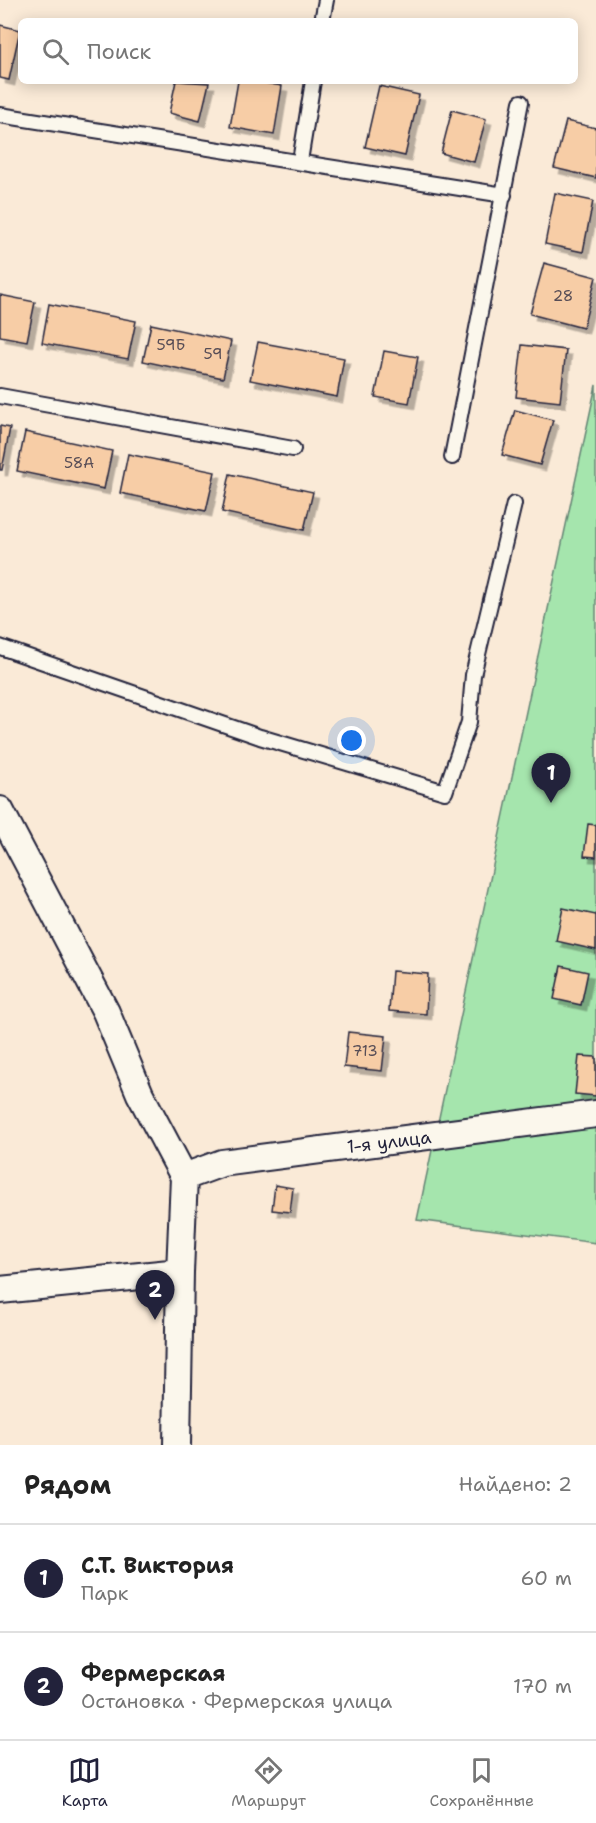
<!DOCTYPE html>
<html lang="ru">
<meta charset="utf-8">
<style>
:root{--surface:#fff;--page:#f6f6f6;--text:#222;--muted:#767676;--line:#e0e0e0;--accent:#22223b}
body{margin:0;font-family:"Shantell Sans",sans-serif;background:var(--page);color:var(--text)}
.you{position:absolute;left:352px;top:741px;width:21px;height:21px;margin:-15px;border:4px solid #fff;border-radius:50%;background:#1a73e8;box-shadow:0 0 0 9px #1a73e833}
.badge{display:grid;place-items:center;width:39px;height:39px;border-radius:50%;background:var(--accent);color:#fff;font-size:20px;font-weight:700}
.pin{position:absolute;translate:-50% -50px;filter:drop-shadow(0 2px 3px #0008)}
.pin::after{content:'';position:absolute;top:32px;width:21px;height:18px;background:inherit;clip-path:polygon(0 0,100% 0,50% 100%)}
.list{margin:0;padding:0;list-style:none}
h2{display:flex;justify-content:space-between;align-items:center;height:78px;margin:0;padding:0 24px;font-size:26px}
h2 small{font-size:20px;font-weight:400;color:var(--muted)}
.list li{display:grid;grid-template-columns:39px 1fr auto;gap:18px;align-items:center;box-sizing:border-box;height:108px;padding:0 24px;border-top:2px solid var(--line)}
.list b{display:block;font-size:22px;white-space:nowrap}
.list p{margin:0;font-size:20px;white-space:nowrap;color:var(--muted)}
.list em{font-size:20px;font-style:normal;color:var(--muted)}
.icon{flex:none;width:33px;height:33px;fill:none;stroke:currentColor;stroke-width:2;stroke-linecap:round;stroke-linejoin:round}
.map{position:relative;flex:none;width:596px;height:1445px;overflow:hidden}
.search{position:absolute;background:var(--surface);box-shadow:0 3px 15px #0003;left:18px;right:18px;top:18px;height:66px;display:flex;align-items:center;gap:15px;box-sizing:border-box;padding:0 21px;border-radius:9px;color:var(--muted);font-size:22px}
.sheet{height:294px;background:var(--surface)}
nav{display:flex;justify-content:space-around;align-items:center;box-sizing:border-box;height:84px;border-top:2px solid var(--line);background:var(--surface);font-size:16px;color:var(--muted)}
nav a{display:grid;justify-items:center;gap:3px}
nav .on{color:var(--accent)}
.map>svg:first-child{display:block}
</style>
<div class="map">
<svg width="596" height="1445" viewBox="0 0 596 1445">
<defs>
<filter id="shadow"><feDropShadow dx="5.5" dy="5.5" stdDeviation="0" flood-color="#0004"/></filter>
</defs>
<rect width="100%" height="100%" fill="#faead7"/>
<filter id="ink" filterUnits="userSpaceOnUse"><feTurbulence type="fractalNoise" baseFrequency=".0167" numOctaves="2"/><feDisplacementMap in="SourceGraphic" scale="12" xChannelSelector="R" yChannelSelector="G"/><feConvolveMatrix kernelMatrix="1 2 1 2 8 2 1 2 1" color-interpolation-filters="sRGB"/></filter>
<g filter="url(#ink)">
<path fill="#a5e5ad" stroke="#648474" stroke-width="1.5" d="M596,385v858l-179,-23z"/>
<path fill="#f7cda6" stroke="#22223b" stroke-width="1.5" filter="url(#shadow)" d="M0,25l20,5 -11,50 -9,-2z
M176,81l33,2 -9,38 -31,-8z
M238,81h15l29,5 -8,49 -44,-8z
M379,86l40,9 -14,61 -40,-9z
M452,110l34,9 -12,43 -33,-9z
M566,121l30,7v50l-42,-10z
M555,193l38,8 -10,51 -38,-8z
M544,263l52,14 -13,51 -53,-14z
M0,295l35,7 -8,39 -27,-5z
M49,304l87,17 -8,38 -86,-16z
M151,324l80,17 -8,37 -80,-17z
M258,342l86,16 -7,39 -87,-17z
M522,345l44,5 -6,52 -44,-5z
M384,351l34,6 -9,46 -34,-6z
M515,410l38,10 -13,45 -38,-10z
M0,426l10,2 -8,42h-2z
M25,432l87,19 -8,38 -87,-18z
M128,454l87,18 -9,39 -86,-18z
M230,474l83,18 -9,38 -82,-18z
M588,824l8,1v32l-12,-1z
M563,908l33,7v35l-40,-9z
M561,966l27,6 -7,33 -27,-6z
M392,971l36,3 -2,40 -37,-3z
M348,1032l38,4 -4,35 -38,-4z
M579,1056l17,1v39l-21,-2z
M275,1185l18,3 -3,24 -18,-2z"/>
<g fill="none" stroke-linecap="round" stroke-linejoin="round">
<defs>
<path id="lane" d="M322,21l4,-21
M0,115l504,80
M300,161l13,-80
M0,396l293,53
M452,457l69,-355
M0,647l260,90 185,55 24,-70 4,-47 41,-171"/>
<path id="street" d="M0,810l106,202 34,82 44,83 -4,95 -3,173
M184,1177l38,-14 374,-49
M0,1290l180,-18"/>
</defs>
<use href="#lane" stroke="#22223b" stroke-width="18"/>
<use href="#street" stroke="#22223b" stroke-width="30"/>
<use href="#lane" stroke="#fbf7ec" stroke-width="14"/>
<use href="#street" stroke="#fbf7ec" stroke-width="26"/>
</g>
</g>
<g text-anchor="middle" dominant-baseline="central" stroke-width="6" stroke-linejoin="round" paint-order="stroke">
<g font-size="15" fill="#574d56">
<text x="563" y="296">28</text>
<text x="171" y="345">59Б</text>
<text x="213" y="354">59</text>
<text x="79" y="463">58А</text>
<text x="365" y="1051">713</text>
</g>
<g font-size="18" fill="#22223b" stroke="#fbf7ec">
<text transform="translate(389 1142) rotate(-7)">1-я улица</text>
</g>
</g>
</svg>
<div class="you"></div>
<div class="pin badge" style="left:551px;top:803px">1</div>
<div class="pin badge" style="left:155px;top:1320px">2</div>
<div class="search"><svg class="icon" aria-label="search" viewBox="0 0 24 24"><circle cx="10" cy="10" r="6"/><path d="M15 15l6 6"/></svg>Поиск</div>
</div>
<section class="sheet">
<h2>Рядом<small>Найдено: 2</small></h2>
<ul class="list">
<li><span class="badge">1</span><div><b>С.Т. Виктория</b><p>Парк</p></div><em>60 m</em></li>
<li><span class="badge">2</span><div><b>Фермерская</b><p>Остановка · Фермерская улица</p></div><em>170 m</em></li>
</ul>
</section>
<nav>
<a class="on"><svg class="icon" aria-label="map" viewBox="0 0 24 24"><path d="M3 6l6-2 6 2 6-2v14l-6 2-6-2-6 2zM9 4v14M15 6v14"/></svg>Карта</a>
<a><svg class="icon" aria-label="directions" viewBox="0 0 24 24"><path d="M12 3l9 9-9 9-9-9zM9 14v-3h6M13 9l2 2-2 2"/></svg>Маршрут</a>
<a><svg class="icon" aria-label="saved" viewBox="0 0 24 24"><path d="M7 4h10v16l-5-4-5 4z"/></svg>Сохранённые</a>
</nav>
